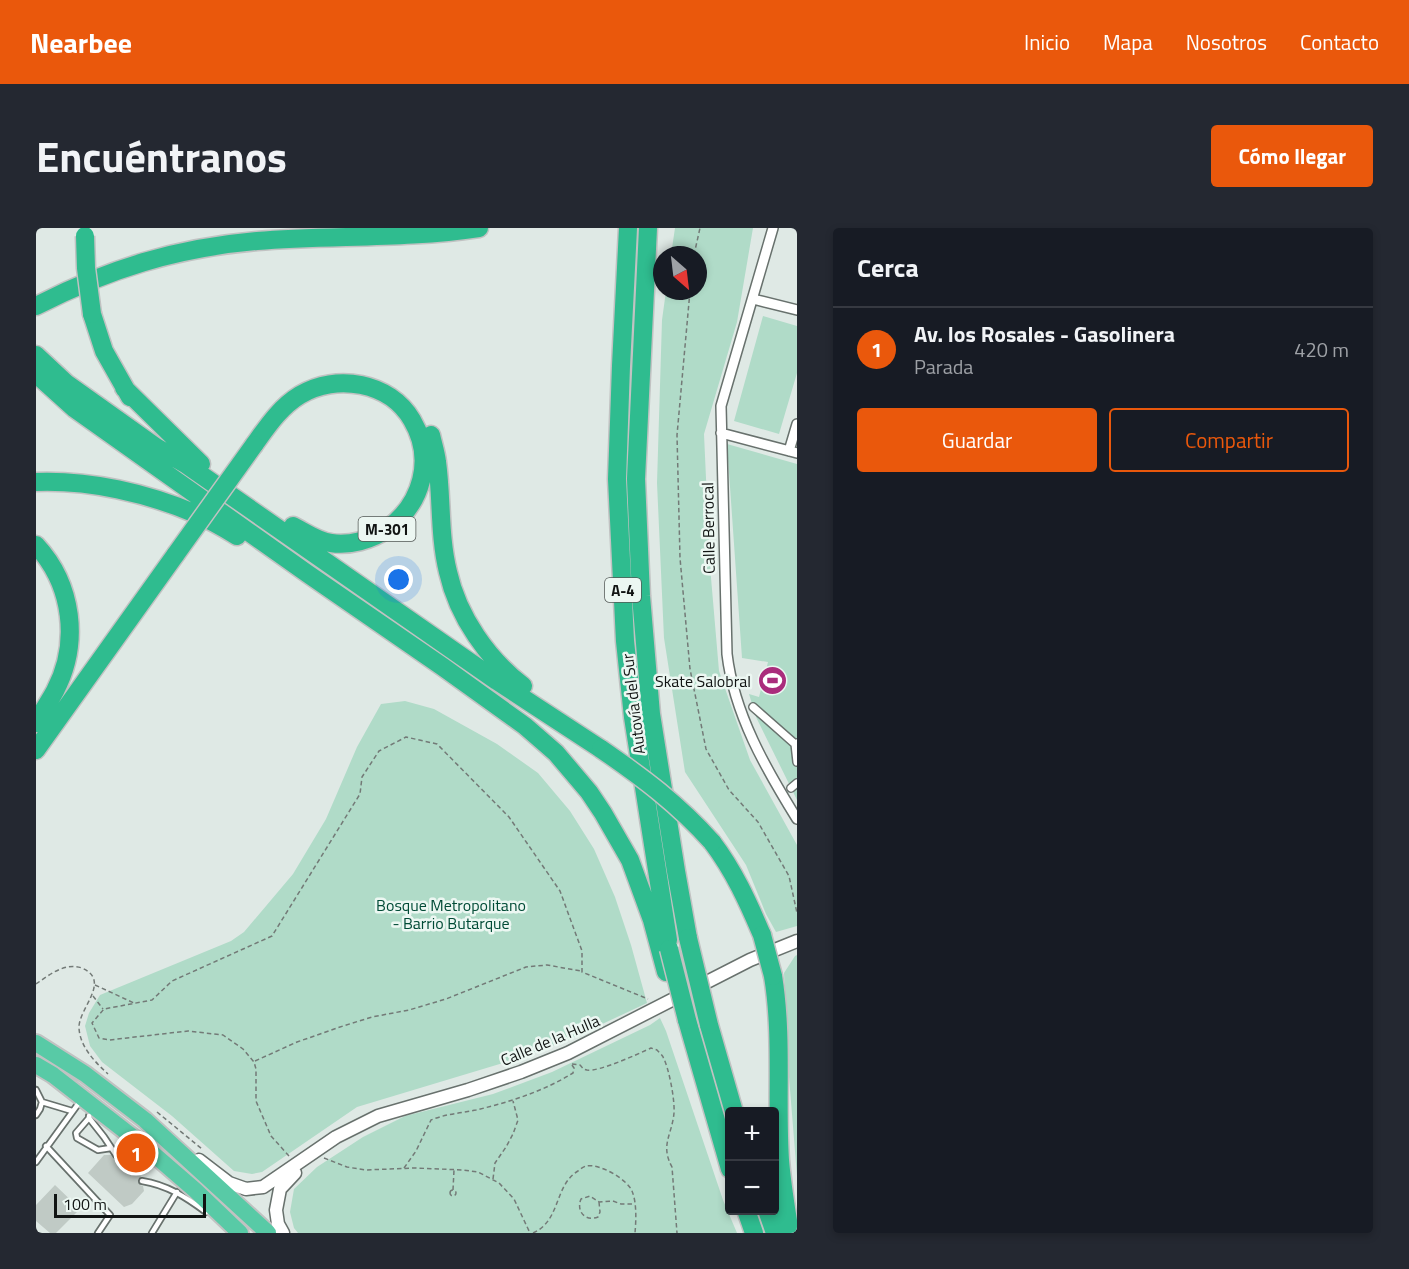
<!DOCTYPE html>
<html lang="es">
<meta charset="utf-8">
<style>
:root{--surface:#171b24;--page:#242831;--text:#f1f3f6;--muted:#9ea1a6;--line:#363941;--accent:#ea580c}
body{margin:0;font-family:"Titillium Web",sans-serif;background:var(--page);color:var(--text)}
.controls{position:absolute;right:18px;bottom:18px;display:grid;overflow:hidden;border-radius:6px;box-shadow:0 3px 9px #0003}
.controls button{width:54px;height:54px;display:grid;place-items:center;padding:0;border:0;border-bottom:2px solid var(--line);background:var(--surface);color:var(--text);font:30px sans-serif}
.compass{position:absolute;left:617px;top:18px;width:54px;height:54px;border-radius:50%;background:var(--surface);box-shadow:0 3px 9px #0003;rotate:152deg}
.scale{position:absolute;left:18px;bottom:15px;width:152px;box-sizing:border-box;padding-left:6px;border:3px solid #111413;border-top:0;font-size:16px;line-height:21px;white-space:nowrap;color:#111413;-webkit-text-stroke:4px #ecf7f2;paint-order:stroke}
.you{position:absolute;left:363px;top:352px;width:21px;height:21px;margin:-15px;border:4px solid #fff;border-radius:50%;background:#1a73e8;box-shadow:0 0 0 9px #1a73e833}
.badge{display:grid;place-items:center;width:39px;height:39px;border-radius:50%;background:var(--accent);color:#fff;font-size:20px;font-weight:700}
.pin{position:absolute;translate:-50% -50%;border:3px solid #fff;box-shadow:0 2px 6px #0006}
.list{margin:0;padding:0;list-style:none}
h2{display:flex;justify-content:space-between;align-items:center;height:78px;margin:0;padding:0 24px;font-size:26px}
h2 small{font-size:20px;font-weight:400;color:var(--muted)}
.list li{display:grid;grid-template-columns:39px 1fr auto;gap:18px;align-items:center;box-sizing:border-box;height:84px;padding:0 24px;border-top:2px solid var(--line)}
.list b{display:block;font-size:22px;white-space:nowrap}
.list p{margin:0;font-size:20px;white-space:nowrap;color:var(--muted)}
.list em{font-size:20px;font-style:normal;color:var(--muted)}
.actions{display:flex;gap:12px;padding:18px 24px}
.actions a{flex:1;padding:14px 0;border:2px solid var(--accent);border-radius:6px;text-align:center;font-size:21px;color:var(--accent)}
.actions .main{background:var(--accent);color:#fff}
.map{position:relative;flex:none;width:761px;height:1005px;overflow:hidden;border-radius:6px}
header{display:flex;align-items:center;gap:36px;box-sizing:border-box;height:84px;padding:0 30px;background:var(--accent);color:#fff}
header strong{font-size:28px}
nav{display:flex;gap:33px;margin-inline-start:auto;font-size:21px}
.intro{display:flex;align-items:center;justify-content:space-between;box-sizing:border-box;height:144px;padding:0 36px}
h1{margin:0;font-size:42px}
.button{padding:15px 27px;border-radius:6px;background:var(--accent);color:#fff;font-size:21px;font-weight:700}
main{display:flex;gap:36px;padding:0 36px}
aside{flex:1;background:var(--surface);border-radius:6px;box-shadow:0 3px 9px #0003}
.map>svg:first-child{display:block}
</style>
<header>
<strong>Nearbee</strong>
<nav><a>Inicio</a><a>Mapa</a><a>Nosotros</a><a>Contacto</a></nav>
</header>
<div class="intro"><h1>Encuéntranos</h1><a class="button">Cómo llegar</a></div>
<main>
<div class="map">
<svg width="761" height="1005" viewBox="0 0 761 1005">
<rect width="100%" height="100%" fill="#dfe9e5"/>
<path fill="#b0dbc8" d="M639,0h78l-16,94 -33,112 6,132 9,105 31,89 47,85v81l-21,6 -10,-18 -20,-49 -61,-93 -21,-134 -7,-155 5,-163 4,-29h32v-36h-27z
M727,88l34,10v47l-18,61 -45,-13z
M691,216l70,20v336l-41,-83 -7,-23 10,3 9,-35 -26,-4z
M369,473l29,8 63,35 41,29 32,38 24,38 21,48 16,48 16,58 -81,38 -63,22 -146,44 -95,65 -10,2 -18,-3 -62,-55 -70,-54 -12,-16 -5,-20 4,-13 11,-18 131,-54 13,-9 49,-58 33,-55 31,-72 24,-43z
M761,727v221l-8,-99 -5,-104 11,-17z
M624,790l6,13 57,169 14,33h-439l-4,-5 -4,-16 4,-23 23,-22 46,-30 42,-21 88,-22 59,-22 98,-47z"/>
<path fill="#c0cac5" d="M68,927h7l5,4 3,-1 1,-2h3l17,15 1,6 -3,2v3l2,3 3,1 1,5 -12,13 -8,3 -36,-34z
M19,957l25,24 -24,24h-6l-14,-12v-16z"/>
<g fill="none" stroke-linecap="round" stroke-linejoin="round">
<defs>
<path id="service" d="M0,862l6,12 -2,7 -4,6
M6,874l30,9
M53,888v2l15,19 12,18
M53,890l-13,15 1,5 21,12 13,-2
M10,918l64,69 -12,18
M0,934l45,-62
M106,953c25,4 44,16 64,31
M116,1005l25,-41"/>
<path id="pedestrian" d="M717,479l42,37
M761,515l-2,1 2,18
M755,560l6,-5"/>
<path id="minor" d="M737,0l-52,178 6,248c7,60 39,115 70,165
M717,71l44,11
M685,205l76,20
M753,223l8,-27"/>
<path id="tertiary" d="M163,932l30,23 17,6 17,-2 73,-50 42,-21 90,-26 53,-18 47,-19 182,-93 47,-19
M247,1005l-5,-9 -2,-14 4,-21 15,-16"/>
<path id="trunk" d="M0,815l49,31 60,46 123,113
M0,837l17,10 90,70 52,45 45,43"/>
<path id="motorway" d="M592,0l-7,138 -4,113 8,162 8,76 35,223
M612,0l-12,251 5,117 10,118 25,157 12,67
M0,78c72,-37 140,-58 221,-65 74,-6 149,-2 222,-13
M56,86l12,37 26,46
M0,127l30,28 90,64 31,18 310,216 104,68
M0,146l39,35 233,165 135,93 82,59 31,27 33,39 14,21 27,47 22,60 14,52
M88,160l77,76
M395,207c2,9 5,18 6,27 5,36 2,74 11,110 10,45 40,87 75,114
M218,217c13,-18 26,-38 46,-50 36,-22 90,-13 112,25 23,39 10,84 -25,109 -15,11 -38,17 -56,14 -14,-2 -26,-11 -38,-17
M0,254c54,-2 111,11 160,32 14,6 28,14 41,22
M0,317c37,40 44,98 19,146 -6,11 -13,21 -19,32
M0,522l140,-196
M676,614c22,29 36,60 50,93
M737,748c10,61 3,123 7,184 2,25 6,49 10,73
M651,792l43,149
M673,797l25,87
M710,982l8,23
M731,982l8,23"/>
</defs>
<use href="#service" stroke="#68716d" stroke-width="8"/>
<use href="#pedestrian" stroke="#68716d" stroke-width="10"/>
<use href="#minor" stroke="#68716d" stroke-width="12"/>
<use href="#tertiary" stroke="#68716d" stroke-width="15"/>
<use href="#trunk" stroke="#c1c2c2" stroke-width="20"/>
<use href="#motorway" stroke="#c1c2c2" stroke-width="21"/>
<path stroke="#737a77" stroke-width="1.5" stroke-dasharray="4.5 3" stroke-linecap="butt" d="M658,27l6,-27
M654,63l-13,144 3,123 10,111 16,80 23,41 29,32 31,54 8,37
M0,756c13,-9 29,-22 46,-16 30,13 -4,41 -3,60 1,19 16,34 29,46
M59,757l39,18
M57,768l10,13
M219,833l42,-19 46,-16 29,-9 37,-7 37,-11 80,-32 21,-2 34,6
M536,836l8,1c3,3 2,4 7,5 12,2 51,-16 64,-22l6,2c1,1 6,6 6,7 6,11 12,43 11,56 -2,22 -14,32 -2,54l5,66
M121,884l45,37
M253,928l-18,-20 -15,-35v-32l-2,-7 -11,-13 -20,-14 -35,-4 -79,9 -10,-2 -7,-15 12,-14 48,-9 20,-19 100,-45 88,-142 2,-17 17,-26 27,-14 31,7 72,73 51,74 22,60v21l66,27
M288,930l23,9 18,3 50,-2 48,2 15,2 21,11 15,16 16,34
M368,940l12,-17 15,-31c14,-6 30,-7 45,-10 34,-8 68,-19 97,-37l1,-5 -2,-3
M457,951l2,-16 11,-16 7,-13 5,-14 -5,-19
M414 965a3 3 0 1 1 6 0a3 3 0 1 1-6 0Z
M417,962l1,-20
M563,974l1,10 -2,5c-13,5 -22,-6 -17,-18l9,-3 9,6 14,-1 8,3h12
M497,1005c28,-12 21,-48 45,-62 2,-2 5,-4 8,-5 13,-3 41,13 46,25 5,12 4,30 3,42"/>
<use href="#service" stroke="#fff" stroke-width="4.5"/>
<use href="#pedestrian" stroke="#fff" stroke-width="7"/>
<use href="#minor" stroke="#fff" stroke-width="9"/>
<use href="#tertiary" stroke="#fff" stroke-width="12"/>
<use href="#trunk" stroke="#58caa6" stroke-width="16"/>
<use href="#motorway" stroke="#2fbc8f" stroke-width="18"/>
<defs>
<path id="motorway-bridge" d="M49,8l1,32 6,46
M140,326l78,-109
M565,521c42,29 76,54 111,93
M726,707l11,41
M652,710l21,87
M633,721l18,71"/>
</defs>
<use href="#motorway-bridge" stroke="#c1c2c2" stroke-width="21" stroke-linecap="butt"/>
<use href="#motorway-bridge" stroke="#2fbc8f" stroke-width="18"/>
</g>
<defs>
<symbol id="stadium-disc" viewBox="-11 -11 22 22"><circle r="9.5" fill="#aa2c7c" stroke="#ecf7f2"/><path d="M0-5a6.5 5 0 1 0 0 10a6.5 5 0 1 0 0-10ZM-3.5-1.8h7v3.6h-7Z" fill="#fff"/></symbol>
</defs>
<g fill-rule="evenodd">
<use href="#stadium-disc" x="720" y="436" width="33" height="33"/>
</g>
<g text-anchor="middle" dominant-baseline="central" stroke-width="5" stroke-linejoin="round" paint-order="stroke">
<g fill="#ecf7f2" stroke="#535856" stroke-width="1.5">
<rect x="322.5" y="289" width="57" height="24" rx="4.5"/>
<rect x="569" y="350" width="36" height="24" rx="4.5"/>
</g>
<g font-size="15" font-weight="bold" fill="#111413">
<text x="351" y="301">M-301</text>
<text x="587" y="362">A-4</text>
</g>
<g font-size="16" fill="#111413" stroke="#ecf7f2">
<text transform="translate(672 300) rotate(-91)">Calle Berrocal</text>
<text transform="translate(597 476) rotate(-97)">Autovía del Sur</text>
<text transform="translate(514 812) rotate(-23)">Calle de la Hulla</text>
</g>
<g font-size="16" fill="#111413" stroke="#ecf7f2" text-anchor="end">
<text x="715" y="453">Skate Salobral</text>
</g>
<g font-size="16" fill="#014b36" stroke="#ecf7f2">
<text x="415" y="677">Bosque Metropolitano<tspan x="415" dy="18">- Barrio Butarque</tspan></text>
</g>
</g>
</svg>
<div class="controls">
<button>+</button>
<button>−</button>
</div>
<svg class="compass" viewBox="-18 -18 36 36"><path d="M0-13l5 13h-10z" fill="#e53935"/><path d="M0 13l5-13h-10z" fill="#9ea1a6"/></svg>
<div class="scale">100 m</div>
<div class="you"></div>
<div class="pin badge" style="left:100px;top:925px">1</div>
</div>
<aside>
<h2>Cerca<small></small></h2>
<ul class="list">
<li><span class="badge">1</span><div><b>Av. los Rosales - Gasolinera</b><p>Parada</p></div><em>420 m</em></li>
</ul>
<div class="actions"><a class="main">Guardar</a><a>Compartir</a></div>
</aside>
</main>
